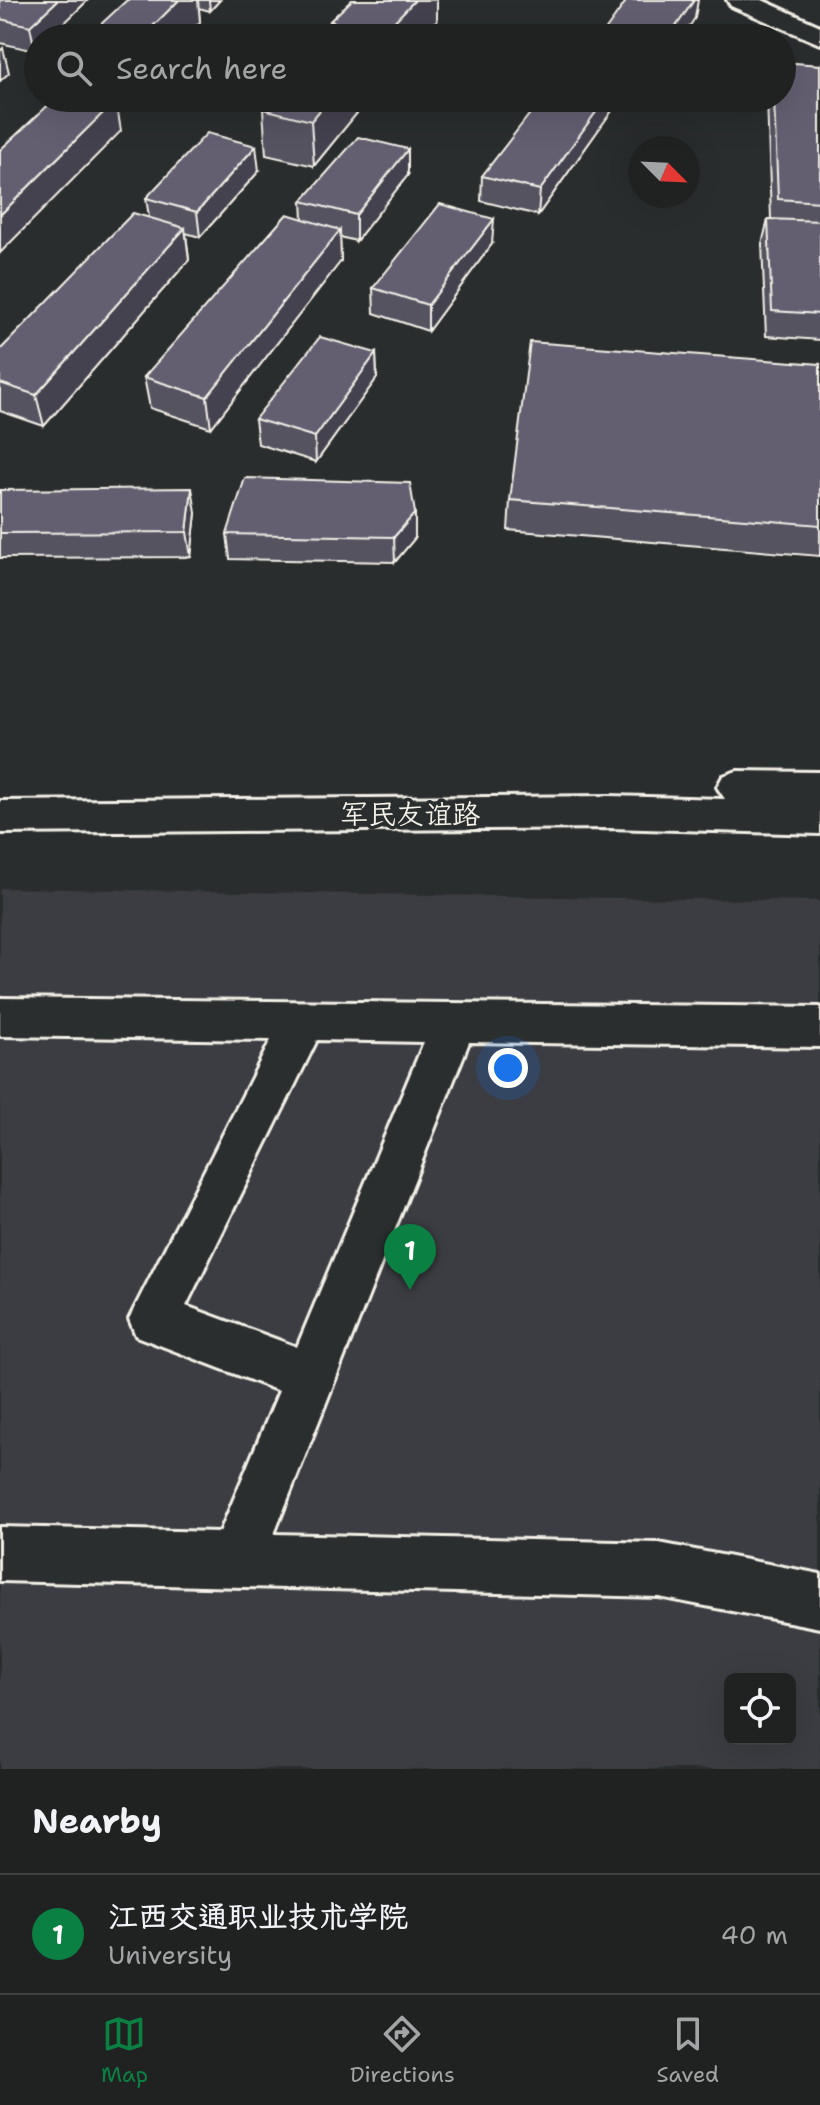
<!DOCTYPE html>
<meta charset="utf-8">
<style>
:root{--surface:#202222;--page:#2d2f2f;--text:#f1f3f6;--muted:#a2a4a5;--line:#3d3f40;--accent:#0b8043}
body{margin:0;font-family:"Shantell Sans","LXGW WenKai TC",sans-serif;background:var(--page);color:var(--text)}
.controls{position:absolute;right:24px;bottom:24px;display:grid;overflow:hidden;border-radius:12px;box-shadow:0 8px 32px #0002}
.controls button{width:72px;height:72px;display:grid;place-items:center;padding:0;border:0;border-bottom:2px solid var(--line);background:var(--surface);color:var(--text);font:40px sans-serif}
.compass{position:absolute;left:628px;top:136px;width:72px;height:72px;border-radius:50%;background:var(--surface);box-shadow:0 8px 32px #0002;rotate:114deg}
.you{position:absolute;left:508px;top:1068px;width:28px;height:28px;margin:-20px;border:6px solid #fff;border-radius:50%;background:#1a73e8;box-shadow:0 0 0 12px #1a73e833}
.badge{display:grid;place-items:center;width:52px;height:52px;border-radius:50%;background:var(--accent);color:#fff;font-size:26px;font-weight:700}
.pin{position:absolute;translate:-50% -66px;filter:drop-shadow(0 2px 4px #0008)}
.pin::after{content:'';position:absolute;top:42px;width:28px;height:24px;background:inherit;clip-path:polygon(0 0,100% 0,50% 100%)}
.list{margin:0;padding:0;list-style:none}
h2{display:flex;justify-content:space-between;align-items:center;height:104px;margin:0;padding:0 32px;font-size:34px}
h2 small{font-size:26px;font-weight:400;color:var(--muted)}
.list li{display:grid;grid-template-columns:52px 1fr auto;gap:24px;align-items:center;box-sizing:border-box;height:120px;padding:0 32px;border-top:2px solid var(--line)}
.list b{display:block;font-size:30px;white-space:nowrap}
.list p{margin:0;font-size:26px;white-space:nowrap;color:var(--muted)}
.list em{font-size:26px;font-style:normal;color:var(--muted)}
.icon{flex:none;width:44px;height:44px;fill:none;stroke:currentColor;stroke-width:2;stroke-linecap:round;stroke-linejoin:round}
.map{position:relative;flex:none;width:820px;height:1769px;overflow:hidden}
.search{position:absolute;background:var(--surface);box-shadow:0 8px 32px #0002;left:24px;right:24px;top:24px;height:88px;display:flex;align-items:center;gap:20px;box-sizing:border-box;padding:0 28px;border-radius:44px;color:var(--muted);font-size:30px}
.sheet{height:224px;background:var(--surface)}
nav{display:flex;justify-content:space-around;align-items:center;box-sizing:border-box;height:112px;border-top:2px solid var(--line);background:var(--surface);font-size:22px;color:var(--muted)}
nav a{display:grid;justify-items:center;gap:4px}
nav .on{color:var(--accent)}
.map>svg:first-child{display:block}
</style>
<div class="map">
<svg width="820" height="1769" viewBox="0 0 820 1769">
<rect width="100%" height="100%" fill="#2a2d2e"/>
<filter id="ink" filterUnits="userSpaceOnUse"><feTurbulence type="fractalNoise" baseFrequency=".0125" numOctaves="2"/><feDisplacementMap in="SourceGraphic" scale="16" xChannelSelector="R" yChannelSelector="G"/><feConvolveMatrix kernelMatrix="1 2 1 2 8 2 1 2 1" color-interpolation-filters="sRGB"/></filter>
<g filter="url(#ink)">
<path fill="#3b3c42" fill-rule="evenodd" d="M0,888l820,13v868h-820zM730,1679h60v60h-60z"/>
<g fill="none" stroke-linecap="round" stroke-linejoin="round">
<defs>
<path id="minor" d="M727,0h35l58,26v18l-89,-38z
M737,771l83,1v62l-211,-6 -609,5v-32l609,-5 116,3 -8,-12 6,-11z
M0,998l820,9v40l-351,-5 -195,492 385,9 161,31v54l-161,-31 -659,-16v-54l220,5 59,-141 -143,-55 -7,-17 142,-279 -271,-4zM317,1040l107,2 -127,305 -111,-41z"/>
</defs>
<use href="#minor" stroke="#f4f1e8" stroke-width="6"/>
<use href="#minor" fill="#2a2d2e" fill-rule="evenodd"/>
</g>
<path fill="#555261" stroke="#f4f1e8" stroke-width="2" d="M2,0h86l-53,51 -35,-8v-41z
M127,0h93l-10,11 -11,-3 1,14z
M352,0h85v21l-16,17h-90l-1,-17z
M820,65v275l-54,-4 -4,-92 6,-25h3l-4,-121h15z
M621,98l-83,117 -57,-14 1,-25z
M366,102l-52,64 -48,-11 -3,-46z
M259,171l-59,66 -14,-4 3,27 -145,166 -44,-15v-61l149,-133 -3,-19z
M408,175l-52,66 -16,-4 1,24 -130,167 -61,-20 -6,-31 159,-158 -1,-18z
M492,244l-64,87 -54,-18 -1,-25z
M376,353l1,25 -61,84 -58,-18 -3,-25z
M820,364v192l-312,-26 2,-30z
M0,490l196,23 -5,44 -191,1z
M415,513v25l-20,24 -165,-3 -3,-25z"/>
<path fill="#45424f" stroke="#f4f1e8" stroke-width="2" d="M58,0h30l-39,38h-11v10l-3,3 -5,-25z
M179,0h19l2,22 -16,16h-43z
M209,0h11l-10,11z
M415,0h22v21l-16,17h-40v-3z
M694,0h4l-3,18 -13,20h-14z
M3,48l6,25 -9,8v-30z
M330,98h36v4l-52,64 -3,-45z
M606,98h15l-83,117 2,-25z
M116,100l5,31 -121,122v-38z
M256,146l3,25 -59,66 -3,-25z
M408,149v26l-52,66v-26z
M494,219l-2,25 -64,87v-26z
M185,228l4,32 -145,166 -8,-31z
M340,230l1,31 -130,167 -4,-31z
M376,353l1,25 -61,84 -1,-25z
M192,488l4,25 -5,44 -4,-25z
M415,513v25l-20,24 -1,-25z"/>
<path fill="#635f71" stroke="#f4f1e8" stroke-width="2" d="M2,0h56l-28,26 -30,-7v-17z
M127,0h52l-38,38h-55z
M352,0h63l-34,35 -51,-14z
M627,0h67l-26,38h-52l-14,-3z
M782,62l38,3v137l-42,-3 -4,-101h8z
M56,98h55l5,2 -116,115v-65z
M273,98h57l-19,23 -48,-12z
M542,98h64l-66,92 -58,-14z
M207,133l49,13 -59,66 -51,-14z
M358,137l50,12 -52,66 -54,-14z
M440,204l54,15 -66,86 -55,-17z
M133,213l52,15 -149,167 -36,-12v-33z
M287,214l53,16 -133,167 -63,-20z
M768,219l52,2v93l-48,-3z
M320,337l56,16 -61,84 -60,-18z
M530,342l290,22v161l-310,-25z
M245,478l165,5 5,30 -21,24 -167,-3z
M192,488l-5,44 -187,1v-43z"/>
</g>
<g text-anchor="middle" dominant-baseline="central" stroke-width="7" stroke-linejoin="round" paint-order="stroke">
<g font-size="28" fill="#f4f1e8" stroke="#2a2d2e">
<text x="410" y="814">军民友谊路</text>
</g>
</g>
</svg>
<div class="controls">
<button><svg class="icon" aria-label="locate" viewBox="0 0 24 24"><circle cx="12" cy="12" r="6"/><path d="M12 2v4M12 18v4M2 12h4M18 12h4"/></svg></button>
</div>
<svg class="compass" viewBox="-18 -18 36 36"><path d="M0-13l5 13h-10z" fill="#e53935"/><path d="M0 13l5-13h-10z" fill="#a2a4a5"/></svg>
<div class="you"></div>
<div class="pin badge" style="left:410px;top:1290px">1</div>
<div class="search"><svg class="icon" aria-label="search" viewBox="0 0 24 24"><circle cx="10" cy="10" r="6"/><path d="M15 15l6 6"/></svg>Search here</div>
</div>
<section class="sheet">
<h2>Nearby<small></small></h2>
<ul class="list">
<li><span class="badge">1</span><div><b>江西交通职业技术学院</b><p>University</p></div><em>40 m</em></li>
</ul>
</section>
<nav>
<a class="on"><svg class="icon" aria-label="map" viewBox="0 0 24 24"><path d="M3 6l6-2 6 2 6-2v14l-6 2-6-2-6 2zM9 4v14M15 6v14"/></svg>Map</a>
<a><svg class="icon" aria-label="directions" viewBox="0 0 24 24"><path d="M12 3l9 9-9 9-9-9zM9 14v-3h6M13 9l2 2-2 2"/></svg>Directions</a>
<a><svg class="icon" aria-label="saved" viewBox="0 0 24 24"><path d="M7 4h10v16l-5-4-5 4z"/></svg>Saved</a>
</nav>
